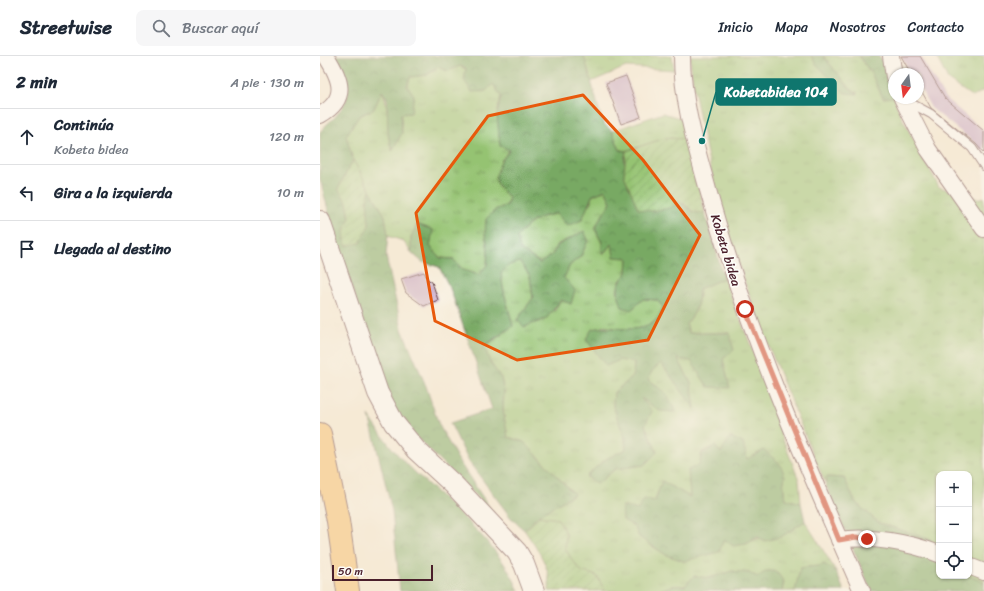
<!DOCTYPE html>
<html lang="es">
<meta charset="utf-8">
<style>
:root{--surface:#fff;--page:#f6f6f7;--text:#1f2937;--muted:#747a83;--line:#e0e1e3}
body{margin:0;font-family:Sriracha,sans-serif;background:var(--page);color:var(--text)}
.controls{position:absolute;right:12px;bottom:12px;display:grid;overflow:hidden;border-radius:8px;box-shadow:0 1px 3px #0004}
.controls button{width:36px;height:36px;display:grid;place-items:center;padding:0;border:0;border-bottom:1px solid var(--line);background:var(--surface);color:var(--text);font:20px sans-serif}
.compass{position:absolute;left:568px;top:12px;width:36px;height:36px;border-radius:50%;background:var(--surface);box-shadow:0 1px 3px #0004;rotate:194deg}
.scale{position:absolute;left:12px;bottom:10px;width:101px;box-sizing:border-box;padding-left:4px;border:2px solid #4a1f2b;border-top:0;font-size:11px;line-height:14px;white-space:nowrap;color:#4a1f2b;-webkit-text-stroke:3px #fdfcf7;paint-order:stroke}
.stop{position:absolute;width:12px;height:12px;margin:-9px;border:3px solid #c8321e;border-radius:50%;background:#fff}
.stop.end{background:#c8321e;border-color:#fff;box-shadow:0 1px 4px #0008}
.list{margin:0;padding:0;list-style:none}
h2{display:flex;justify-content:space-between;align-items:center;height:52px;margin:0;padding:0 16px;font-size:17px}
h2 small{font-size:13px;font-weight:400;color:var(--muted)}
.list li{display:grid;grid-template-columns:26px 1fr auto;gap:12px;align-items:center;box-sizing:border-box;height:56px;padding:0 16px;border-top:1px solid var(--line)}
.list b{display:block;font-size:15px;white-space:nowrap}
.list p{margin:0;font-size:13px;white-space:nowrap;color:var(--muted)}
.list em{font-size:13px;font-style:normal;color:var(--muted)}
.icon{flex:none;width:22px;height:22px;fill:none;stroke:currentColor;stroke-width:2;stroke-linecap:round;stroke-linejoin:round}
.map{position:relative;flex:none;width:664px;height:535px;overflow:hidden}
header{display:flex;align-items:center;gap:24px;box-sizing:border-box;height:56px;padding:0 20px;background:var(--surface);border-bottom:1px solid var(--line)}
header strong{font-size:19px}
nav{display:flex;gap:22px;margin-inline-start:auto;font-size:14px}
.search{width:280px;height:36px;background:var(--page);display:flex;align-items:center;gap:10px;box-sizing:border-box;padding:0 14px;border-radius:8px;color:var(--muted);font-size:15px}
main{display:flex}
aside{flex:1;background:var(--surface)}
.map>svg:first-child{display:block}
</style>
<header>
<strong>Streetwise</strong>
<div class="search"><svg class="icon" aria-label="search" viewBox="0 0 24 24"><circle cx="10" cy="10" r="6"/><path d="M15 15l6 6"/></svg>Buscar aquí</div>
<nav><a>Inicio</a><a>Mapa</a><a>Nosotros</a><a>Contacto</a></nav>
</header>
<main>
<aside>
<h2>2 min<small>A pie · 130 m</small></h2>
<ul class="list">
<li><svg class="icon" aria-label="ahead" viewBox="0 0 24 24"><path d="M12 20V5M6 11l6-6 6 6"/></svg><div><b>Continúa</b><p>Kobeta bidea</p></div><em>120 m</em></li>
<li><svg class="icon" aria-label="left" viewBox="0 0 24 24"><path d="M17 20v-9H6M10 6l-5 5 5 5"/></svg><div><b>Gira a la izquierda</b></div><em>10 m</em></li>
<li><svg class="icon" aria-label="arrive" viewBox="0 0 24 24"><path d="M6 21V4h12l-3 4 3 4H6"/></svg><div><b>Llegada al destino</b></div></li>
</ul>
</aside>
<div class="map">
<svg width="664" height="535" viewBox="0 0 664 535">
<defs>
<pattern id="grass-tufts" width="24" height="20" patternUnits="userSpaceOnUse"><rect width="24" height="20" fill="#95c372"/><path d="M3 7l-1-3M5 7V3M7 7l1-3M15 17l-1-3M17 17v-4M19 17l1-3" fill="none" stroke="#7c9e5e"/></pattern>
<pattern id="forest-crowns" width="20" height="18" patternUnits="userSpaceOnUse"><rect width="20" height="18" fill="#78a964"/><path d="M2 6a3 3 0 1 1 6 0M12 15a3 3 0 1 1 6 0" fill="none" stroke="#648953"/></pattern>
<pattern id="garden-furrows" width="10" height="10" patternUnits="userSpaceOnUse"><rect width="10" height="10" fill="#95c372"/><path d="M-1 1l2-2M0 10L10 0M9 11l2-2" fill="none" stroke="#7c9e5e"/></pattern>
</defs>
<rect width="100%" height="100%" fill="#fdfcf7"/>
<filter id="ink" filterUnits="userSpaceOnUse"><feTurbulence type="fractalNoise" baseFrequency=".025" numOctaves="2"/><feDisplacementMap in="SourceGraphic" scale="8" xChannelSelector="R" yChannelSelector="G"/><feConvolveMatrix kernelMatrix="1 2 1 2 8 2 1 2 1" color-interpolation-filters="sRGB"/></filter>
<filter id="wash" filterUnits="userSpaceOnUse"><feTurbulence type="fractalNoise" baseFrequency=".012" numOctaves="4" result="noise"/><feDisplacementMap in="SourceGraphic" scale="16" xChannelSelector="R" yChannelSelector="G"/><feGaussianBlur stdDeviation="0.9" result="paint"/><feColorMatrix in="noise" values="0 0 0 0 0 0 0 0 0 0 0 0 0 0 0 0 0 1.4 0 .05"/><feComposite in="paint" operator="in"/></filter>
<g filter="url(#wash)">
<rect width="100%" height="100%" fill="#f6ead5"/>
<path fill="url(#grass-tufts)" stroke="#70714e" d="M264,0h88l2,14 -48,-3 -35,15z
M370,0h121c11,18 30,27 47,37l-9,-6 -26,-31h36l12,17 12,25 11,-1 6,17 39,73 39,12 6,-2v385l-15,-6v-102h-30v88l-8,-22 -52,-17 -23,-20 -12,-25 -17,-1 -1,8c-46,-110 -94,-219 -120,-336 -6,-31 -14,-62 -16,-93z
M616,0h48v34l-11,7 -25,-17z
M140,10l33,18 8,12c-6,26 -4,30 9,53l-9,12 -1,28 9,8 -2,8 -12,5 -10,24 3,15 -1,16 -7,10 -17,-5 -10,-11 -13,-1 -10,-12 2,-16 -21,7v15l-8,-11 -15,-5 -3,-20 -32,-56 -7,-24 13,-20 15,-7 8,-18c10,19 2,40 10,60l10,-18 -1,-19 9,-37 17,-2 11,-8 9,4z
M343,57l20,6 4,20 -22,-1 -39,13 -6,-1 -8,-19z
M285,134l6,12 -11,17 -5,10 7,14 1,11 9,-10 16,14 -1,15 -8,9 -2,11 14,17 12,-11 14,1 7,8c-3,4 -5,10 -9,13 -12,12 -38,8 -52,5l-17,13 11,13 37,11 -1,14 -19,15 -1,14 12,32 1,12 -20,9 -20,18 11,7 18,-15 29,-4 13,-13 -12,-27 -6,-29 27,-3 -18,-13 4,-9 9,-9 34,46 -4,-25 -13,-24 13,1 17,27 15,-28 6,-26h-40l-3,-10c10,-10 13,-19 13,-34l25,-11 55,139 2,17 18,46 2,23 -15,-4 -3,-13 2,-10 -38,-17 -26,-6 -6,-7 -13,6 -3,13 -10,17 1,16 -10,-7h-22l-3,10 -21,25c9,19 30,28 50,35l40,-22 22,5c19,-11 42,-10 59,-23l31,50 -12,-7 -9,4 -8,-2 -12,25h-13l2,-9 -26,-5 -9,-4 -17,-2 -24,8 -14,-3 -9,10h-14l-13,5h-53l-8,-15 -16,-5 -9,-11 -7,-12 1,-15 -8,-14 -20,-3 36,-22 -50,-52 -16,-5 -5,-26 1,-19 -3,-14 -12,-16 -5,-16 13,-8 16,-12 -10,-38 -2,-15 8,-8 11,-4 10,15 3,22 -16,22 38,-10 6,-11 10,5 -8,-26 7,-13 11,-9 7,-16 -4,-8 -26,12 -6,11 -11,8 -21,-13 -3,-13 8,-9 16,-12 16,-2 32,-8 3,-10z"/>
<path fill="url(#forest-crowns)" stroke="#616448" d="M14,0h250l19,67 9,8 8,19 6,1 -2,11 70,50 11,1 19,65 -25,11c0,15 -3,24 -13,35l3,9h40l5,17 -11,9 7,29 -22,-1 -17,-26 -13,-2 13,24 4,26 -34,-46 -9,8 -4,9 18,13 10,19 -16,-1 -19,-13 11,13 -7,14 12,27 -13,13 -29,4 -18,15 -11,-8 20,-17 20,-10 -1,-11 -12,-32 1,-14 19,-15 1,-14 -14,-3 -14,6 -20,-27 6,-10c18,-5 48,7 63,-8 4,-4 6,-9 8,-14l-6,-7 -14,-1 -12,11 -9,-3c-5,-16 -7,-21 5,-34l1,-15 -14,-1 -2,-13 -10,10v-11l-7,-14 5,-10 11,-17 -6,-12 -13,6 -10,24 -15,6 -10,-12c-20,2 -28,9 -40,23l3,13 20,13 12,-8 6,-10 26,-14 4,9 -7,16 -11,9 -6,13 11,12 -4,14 -10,-4 -15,19 -22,8 -7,-7 16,-22 -3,-22 -10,-14 -11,3 -8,8 2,15 10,38 -29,20 6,16 11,16 3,14 -1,19 5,26 16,5 50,52 -36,22 -13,15 -14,-13 -42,-56 -19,-39 42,-14 -42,-121 -11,-21 -17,-5 -11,-10v-15l6,-13 16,6 -3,16 10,12 13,1 10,11 16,5 8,-10 1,-16 -3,-15 1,-15 9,-9 12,-5 2,-8 -9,-8 -5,-11 6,-17 9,-11 -10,-4 -3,-31 4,-19 -8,-12 -7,7 -14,1 -8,-12 2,-12 -6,-2 -12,5 -10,-4 -11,8 -17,2 -3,9 7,9 -3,18 -10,1 1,19 -10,18 -4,-17 -1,-35 -5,-8 -8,18 -15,7 -13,20 7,24 -15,29 9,13 3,17 -6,11 25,-5 -2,-25 3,-10 15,26 3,20 -2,20 16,73 24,57 13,39 21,38 34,51 -80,-79 -18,-24 -11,-24 -50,-150 -15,-58v-47c4,-6 10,-10 15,-15 21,-25 14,-36 -1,-61z
M491,0h12l26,31 9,7 -13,-1 -29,-29z
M539,0h18l4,2 13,39 -11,1 -12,-25z
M49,360c9,13 18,27 29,39 39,42 99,82 121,136h-119l-8,-80z
M410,381l13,6 4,16 17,-9 16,14 5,12 -2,10 3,13 15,4 4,18 -24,16 -16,4 -7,-4 -12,7 -13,2 -9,-7 -5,13 -35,9 -18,-6 -27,-18 -5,-11 -11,-6 -1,-14 16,4 6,-11 11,2 7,-20 28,16 -2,-27 11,-5 3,-12 13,-7 6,7z
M506,421l18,1 12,25 23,20 52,17 8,22v14h30l15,6v9h-113l-45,-105z
M504,508l12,7 8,20h-49l5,-23c9,-2 15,0 24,-4z
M412,515l17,2 9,4 8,-6h10l8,11 -2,9h-124l13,-5h14l9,-10 15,2z"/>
<path fill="url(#garden-furrows)" stroke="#70714e" d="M345,82l22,1 18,74 -11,-1 -15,-12 -8,8 -20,3 -13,-2 -14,-34 2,-24z
M33,104l17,30 -3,10 2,25 -9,18 -14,3 -2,-16 6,-12 -3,-16 -9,-13z
M218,460l20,3 8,14 -1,15 7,12 9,11 16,5 8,15h-56c2,-25 -11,-40 -24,-60z"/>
<g id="blocks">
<path fill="#c09cc3" d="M581,0h19l25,42 39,33v22l-8,-9 -45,-36 -13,-23v-11h-7z
M306,20l15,41 -20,7 -15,-41z
M104,216l3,7 5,3 6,18 -14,6 -18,-13 -5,-14z"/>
</g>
</g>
<g filter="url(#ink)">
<use href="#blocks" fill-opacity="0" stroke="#643d44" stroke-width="1"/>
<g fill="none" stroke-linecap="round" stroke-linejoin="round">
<defs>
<path id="service" d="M585,44l26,14 41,34 12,18"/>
<path id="minor" d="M362,0c0,45 14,90 26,134 38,138 96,270 154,401
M571,0l3,21
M582,42l26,51 56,80
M0,59c29,-16 21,-36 6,-59
M519,484c30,-5 72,3 100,14
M649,510l15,6"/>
<path id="tertiary" d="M0,165l58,172 16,30 22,27 38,35 63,67 7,12 10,27"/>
<path id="motorway" d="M0,378l18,87 10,70"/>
</defs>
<use href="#service" stroke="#643d44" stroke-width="10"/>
<use href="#minor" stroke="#643d44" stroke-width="18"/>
<use href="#tertiary" stroke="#643d44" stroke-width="22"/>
<use href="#motorway" stroke="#643d44" stroke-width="24"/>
<use href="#service" stroke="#fff" stroke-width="8"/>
<use href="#minor" stroke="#fff" stroke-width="16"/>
<use href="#tertiary" stroke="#fff" stroke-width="20"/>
<use href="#motorway" stroke="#f8bf6c" stroke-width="22"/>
</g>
</g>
<g fill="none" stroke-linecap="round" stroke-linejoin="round" filter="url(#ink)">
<path stroke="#c8321e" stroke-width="5" d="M425,253l94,231 17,-3 11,2"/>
</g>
<path d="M0 0H664V535H0ZM263,39l60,65 57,75 -52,105 -131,20 -82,-39 -19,-108 72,-97z" fill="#f6ead5" fill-opacity=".55" fill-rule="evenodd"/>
<path fill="none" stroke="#e8590c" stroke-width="3" stroke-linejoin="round" d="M263,39l60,65 57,75 -52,105 -131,20 -82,-39 -19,-108 72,-97z"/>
<g text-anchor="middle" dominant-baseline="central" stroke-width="3.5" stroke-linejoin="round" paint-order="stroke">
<g font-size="13" fill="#4a1f2b" stroke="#fdfcf7">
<text transform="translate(406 194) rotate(73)">Kobeta bidea</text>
</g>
</g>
<path fill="none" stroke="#0f766e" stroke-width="1.5" d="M382 85L396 36"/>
<circle fill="#0f766e" stroke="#fdfcf7" stroke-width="1.5" cx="382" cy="85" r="4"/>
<rect fill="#0f766e" stroke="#0f766e" stroke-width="1.5" x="396" y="23" width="120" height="26" rx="4"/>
<g font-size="14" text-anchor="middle" font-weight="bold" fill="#fff">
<text x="456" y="41">Kobetabidea 104</text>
</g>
</svg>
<div class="controls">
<button>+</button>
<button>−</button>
<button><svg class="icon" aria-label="locate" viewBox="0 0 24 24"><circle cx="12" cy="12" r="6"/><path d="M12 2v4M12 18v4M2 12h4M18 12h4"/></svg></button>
</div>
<svg class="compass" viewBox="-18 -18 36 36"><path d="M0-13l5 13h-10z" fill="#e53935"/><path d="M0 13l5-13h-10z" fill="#747a83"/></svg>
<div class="scale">50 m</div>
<div class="stop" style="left:425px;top:253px"></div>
<div class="stop end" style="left:547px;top:483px"></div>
</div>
</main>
